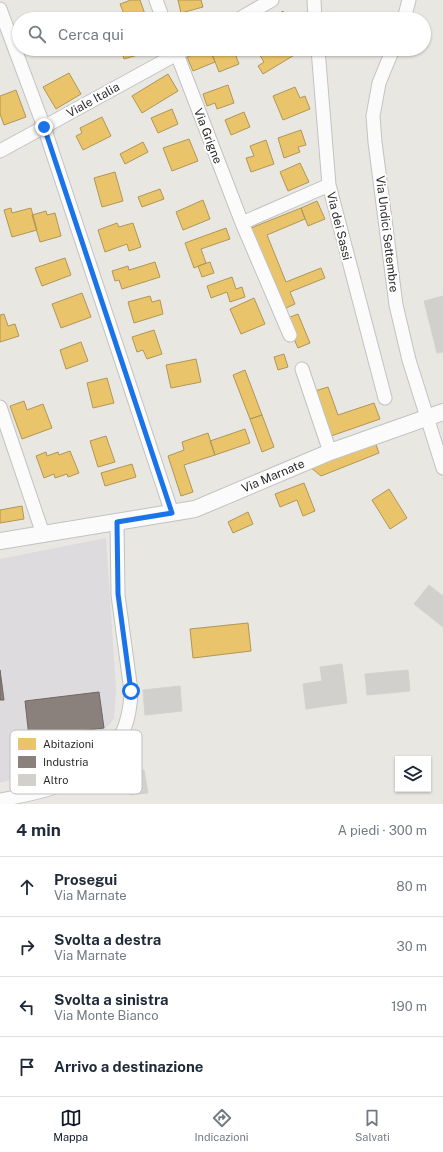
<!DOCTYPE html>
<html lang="it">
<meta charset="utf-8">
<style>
:root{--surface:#fff;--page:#f2f2f3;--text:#1f2937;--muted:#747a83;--line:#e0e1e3;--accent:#111827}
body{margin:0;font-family:"Public Sans",sans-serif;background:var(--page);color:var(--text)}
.controls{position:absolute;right:12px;bottom:12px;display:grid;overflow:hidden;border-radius:0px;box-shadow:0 1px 3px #0004}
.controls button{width:36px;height:36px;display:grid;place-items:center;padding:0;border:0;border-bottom:1px solid var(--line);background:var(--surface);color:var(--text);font:20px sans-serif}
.stop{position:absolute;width:12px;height:12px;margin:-9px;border:3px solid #1a73e8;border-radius:50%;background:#fff}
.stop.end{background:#1a73e8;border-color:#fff;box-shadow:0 1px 4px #0008}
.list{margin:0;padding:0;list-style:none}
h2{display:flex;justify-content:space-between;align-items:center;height:52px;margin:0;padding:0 16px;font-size:17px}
h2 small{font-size:13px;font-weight:400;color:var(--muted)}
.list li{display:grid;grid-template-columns:26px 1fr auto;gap:12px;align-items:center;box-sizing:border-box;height:60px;padding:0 16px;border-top:1px solid var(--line)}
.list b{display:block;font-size:15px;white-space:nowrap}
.list p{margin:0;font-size:13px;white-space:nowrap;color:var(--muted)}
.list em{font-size:13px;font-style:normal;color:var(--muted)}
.icon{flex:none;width:22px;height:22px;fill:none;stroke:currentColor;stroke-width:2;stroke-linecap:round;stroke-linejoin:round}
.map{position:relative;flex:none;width:443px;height:804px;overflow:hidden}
.search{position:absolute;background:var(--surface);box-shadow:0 1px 3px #0004;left:12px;right:12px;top:12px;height:44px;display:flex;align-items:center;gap:10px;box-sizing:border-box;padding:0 14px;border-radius:22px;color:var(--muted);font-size:15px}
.sheet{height:292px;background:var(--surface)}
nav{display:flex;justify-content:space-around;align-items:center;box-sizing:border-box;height:56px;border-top:1px solid var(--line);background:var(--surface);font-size:11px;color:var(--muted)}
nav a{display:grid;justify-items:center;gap:2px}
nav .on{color:var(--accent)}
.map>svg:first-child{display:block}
</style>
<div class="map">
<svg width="443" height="804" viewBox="0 0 443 804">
<rect width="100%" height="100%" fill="#e8e7e2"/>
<path fill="#dddbdd" d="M106,538l10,153 -2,28 -18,20 -34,23 -62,21v-224z"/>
<path fill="#e9c46a" stroke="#b09657" d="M131,0h9l6,17 -6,2h-14l-6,-15z
M178,0h23l2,7 -22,6z
M283,11l5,8h-17z
M64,14l2,5h-13z
M121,49h18l2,5 -17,5z
M207,49h3l5,13 -22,9 -6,-14z
M210,49h30l2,4 -6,3 3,8 -20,8z
M256,49h43l2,2 -38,23 -5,-8 6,-4z
M69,73l12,21 -25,15 -13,-22z
M168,74l10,17 -36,22 -10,-17z
M228,85l6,18 -17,6 -2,-6 -8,3 -4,-12z
M295,87l5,11 5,-2 5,13 -27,11 -10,-24z
M16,90l10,27 -22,8 -4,-11v-18z
M172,109l6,15 -20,9 -7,-15z
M244,112l6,15 -19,8 -6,-15z
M102,117l9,19 -28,14 -7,-14 6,-3 -2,-5z
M301,130l5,15 -8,2 2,5 -16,6 -6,-20z
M189,139l9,22 -26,10 -9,-23z
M266,140l8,24 -23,8 -5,-14 8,-2 -4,-10z
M143,142l5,10 -23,12 -5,-10z
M300,163l9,19 -21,9 -8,-19z
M115,172l8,29 -21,6 -8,-29z
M160,189l4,10 -22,8 -4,-10z
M203,200l7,19 -27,11 -7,-18z
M317,201l8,18 -17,7 -7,-18z
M11,208l1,5 19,-5 6,22 -25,7 -8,-27z
M301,208l4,11 -38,16 19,47 35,-14 4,10 -35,14 5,12 -11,5 -33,-81z
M46,211l1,4 8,-2 6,23 -21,6 -8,-27z
M117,223l2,4 14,-4 8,24 -12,4 -2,-7 -22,8 -7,-22z
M226,228l4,11 -29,10 5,14 -12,5 -9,-25z
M65,258l6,17 -29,11 -7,-18z
M155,262l5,15 -38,12 -3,-9 -4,1 -3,-10 16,-5 1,4z
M210,262l4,11 -12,4 -4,-11z
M232,277l4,12 6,-2 3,10 -15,5 -3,-10 -16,6 -4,-12z
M82,293l9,24 -30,11 -9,-24z
M150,296l2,6 8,-2 3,14 -29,9 -6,-21z
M254,298l11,26 -24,10 -11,-25z
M4,314l4,12 7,-2 4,12 -19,6v-27z
M298,314l12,29 -12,5 -13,-29z
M154,330l8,24 -15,5 -4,-9 -6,2 -5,-15z
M81,342l7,19 -22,8 -6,-19z
M284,354l4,13 -10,3 -4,-13z
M196,359l5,23 -30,6 -5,-23z
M245,370l17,45 -12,4 -17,-44z
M107,378l7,25 -21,5 -6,-25z
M328,387l10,28 36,-12 6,16 -49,17 -16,-45z
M24,401l3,9 16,-6 9,24 -30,11 -12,-33z
M262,415l12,32 -12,5 -12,-33z
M245,429l5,14 -35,12 -5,-14z
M208,433l7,22 -31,10 9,27 -12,4 -13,-40 16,-6 -2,-8z
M106,436l9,26 -17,5 -8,-26z
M375,442l4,11 -58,23 -11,-9z
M70,451l9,22 -11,4 -1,-3 -12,4 -1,-4 -10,4 -8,-22 10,-4 1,4 11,-4 1,3z
M132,464l4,13 -31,9 -4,-13z
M304,483l11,28 -12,5 -6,-16 -17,7 -5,-13z
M389,489l18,29 -17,11 -18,-29z
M22,506l2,13 -24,4v-13z
M248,512l5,12 -20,9 -5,-11z
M248,623l3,28 -58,7 -3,-29z"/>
<path fill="#8a817c" stroke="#6e6764" d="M0,670l4,30h-4z
M99,692l5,36 -75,9 -4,-36z"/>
<path fill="#d1d0cc" stroke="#d4d2ce" d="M443,296v56l-6,1 -13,-52z
M429,585l14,11v31l-29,-23z
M342,664l5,39 -41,6 -3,-25 19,-3 -2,-14z
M408,670l2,21 -43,4 -2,-21z
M180,686l2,25 -37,4 -2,-25z
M144,770l4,23 -18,2 -1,-10 -51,8 -1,-13z"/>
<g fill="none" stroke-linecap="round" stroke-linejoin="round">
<defs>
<path id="minor" d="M156,0l7,19
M314,0l1,19
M0,9l44,118 128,386
M239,19l33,-19
M404,19l5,-19
M175,49l67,174 48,112
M318,49l11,136 56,213
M393,49l-14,34 -6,33 2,26 21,163 13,55 34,108
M0,151l186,-102
M242,223l87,-38
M302,369l28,83
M0,407l43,127
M0,800c67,-12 129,-29 131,-109l-13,-96 -1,-73"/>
<path id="tertiary" d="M0,541l195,-32 135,-57 113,-40"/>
</defs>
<use href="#minor" stroke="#c2c2c2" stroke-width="15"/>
<use href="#tertiary" stroke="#c2c2c2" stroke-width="18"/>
<use href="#minor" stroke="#fcfbfb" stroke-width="13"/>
<use href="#tertiary" stroke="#fcfbfb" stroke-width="16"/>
</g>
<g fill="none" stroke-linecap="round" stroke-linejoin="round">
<path stroke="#1a73e8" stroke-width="5" d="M44,127l128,386 -55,9 1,72 13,97"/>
</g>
<g text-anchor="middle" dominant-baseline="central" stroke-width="4" stroke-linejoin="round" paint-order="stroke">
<g font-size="12" fill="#2b2b2b" stroke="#fff">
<text transform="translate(93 100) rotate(-29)">Viale Italia</text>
<text transform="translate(208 136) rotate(69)">Via Grigne</text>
<text transform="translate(339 226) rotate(76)">Via dei Sassi</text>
<text transform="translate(387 234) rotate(83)">Via Undici Settembre</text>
<text transform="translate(273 476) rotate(-23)">Via Marnate</text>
</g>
</g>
<rect x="10" y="730" width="132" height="64" rx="6" fill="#fff" stroke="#bfbfbf" stroke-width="1"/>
<rect x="18" y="738" width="18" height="12" fill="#e9c46a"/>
<rect x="18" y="756" width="18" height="12" fill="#8a817c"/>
<rect x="18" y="774" width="18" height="12" fill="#d1d0cc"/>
<g font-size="11" fill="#2b2b2b">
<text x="43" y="748">Abitazioni</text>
<text x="43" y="766">Industria</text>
<text x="43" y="784">Altro</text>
</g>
</svg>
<div class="controls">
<button><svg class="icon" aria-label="layers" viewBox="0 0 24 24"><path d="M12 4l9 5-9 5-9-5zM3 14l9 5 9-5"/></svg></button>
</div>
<div class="stop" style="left:131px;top:691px"></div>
<div class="stop end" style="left:44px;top:127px"></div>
<div class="search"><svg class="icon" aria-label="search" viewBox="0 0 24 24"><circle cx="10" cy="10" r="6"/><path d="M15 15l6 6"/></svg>Cerca qui</div>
</div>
<section class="sheet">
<h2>4 min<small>A piedi · 300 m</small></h2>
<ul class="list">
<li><svg class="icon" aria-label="ahead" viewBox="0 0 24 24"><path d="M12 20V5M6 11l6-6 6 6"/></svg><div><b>Prosegui</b><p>Via Marnate</p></div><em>80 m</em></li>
<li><svg class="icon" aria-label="right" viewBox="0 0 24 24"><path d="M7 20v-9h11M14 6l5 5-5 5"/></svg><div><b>Svolta a destra</b><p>Via Marnate</p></div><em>30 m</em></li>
<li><svg class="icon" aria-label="left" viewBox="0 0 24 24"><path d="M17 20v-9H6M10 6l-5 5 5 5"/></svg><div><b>Svolta a sinistra</b><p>Via Monte Bianco</p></div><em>190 m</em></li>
<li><svg class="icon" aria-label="arrive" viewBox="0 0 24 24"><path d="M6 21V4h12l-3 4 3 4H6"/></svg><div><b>Arrivo a destinazione</b></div></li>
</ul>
</section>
<nav>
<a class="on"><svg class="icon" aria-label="map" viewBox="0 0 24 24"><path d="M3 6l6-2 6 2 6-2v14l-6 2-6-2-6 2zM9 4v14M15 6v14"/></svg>Mappa</a>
<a><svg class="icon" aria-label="directions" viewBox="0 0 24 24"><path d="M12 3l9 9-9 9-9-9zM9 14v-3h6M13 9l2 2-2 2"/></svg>Indicazioni</a>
<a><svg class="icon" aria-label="saved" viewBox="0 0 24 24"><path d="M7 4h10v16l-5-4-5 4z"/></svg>Salvati</a>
</nav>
